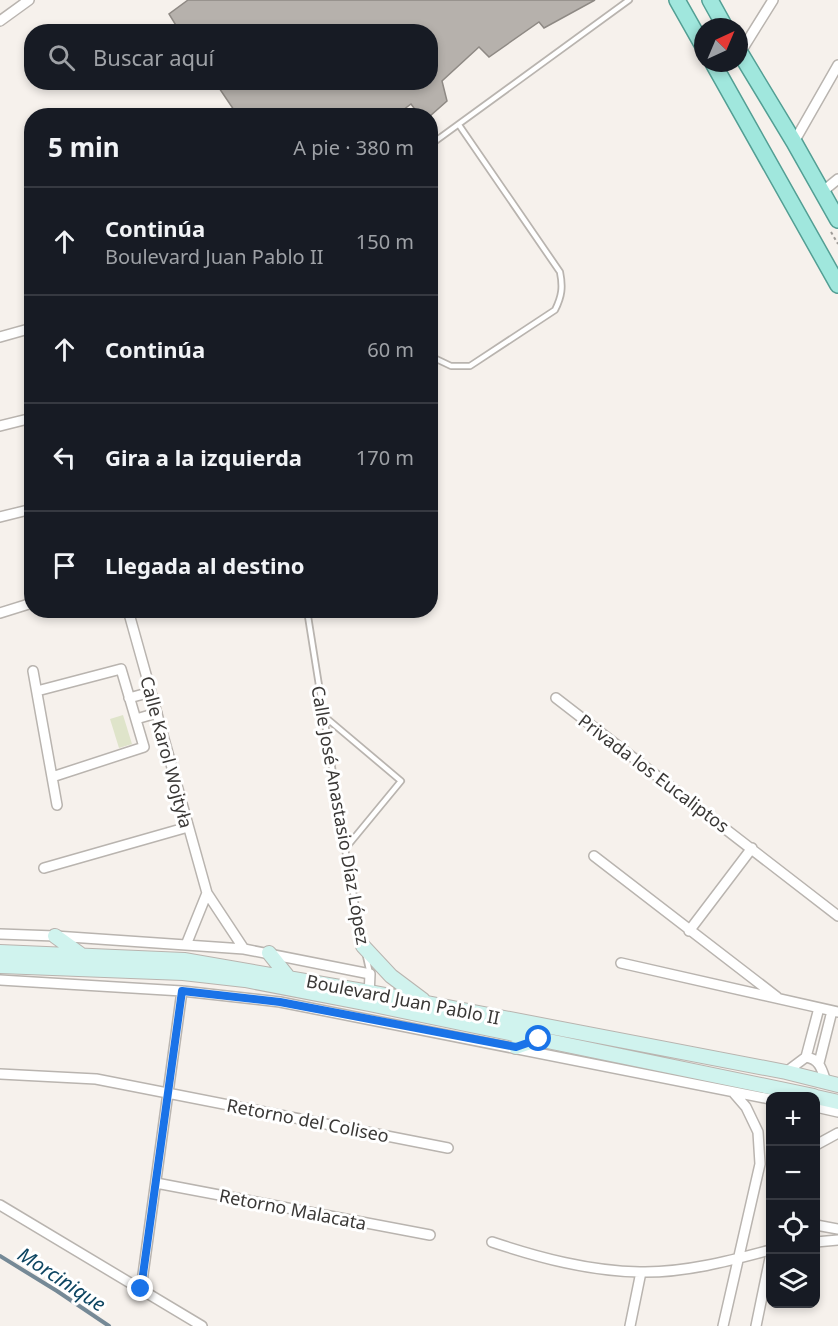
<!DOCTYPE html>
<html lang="es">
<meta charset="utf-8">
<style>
:root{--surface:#171b24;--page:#242831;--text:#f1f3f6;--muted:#9ea1a6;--line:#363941}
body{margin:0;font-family:"Noto Sans",sans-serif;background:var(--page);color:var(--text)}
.controls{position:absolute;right:18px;bottom:18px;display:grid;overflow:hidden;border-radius:12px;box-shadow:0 3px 9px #0003}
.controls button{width:54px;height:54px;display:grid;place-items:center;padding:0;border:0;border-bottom:2px solid var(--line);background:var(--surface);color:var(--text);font:30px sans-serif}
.compass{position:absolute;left:694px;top:18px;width:54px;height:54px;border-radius:50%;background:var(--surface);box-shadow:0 3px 9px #0003;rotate:44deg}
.stop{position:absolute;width:18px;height:18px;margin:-14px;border:4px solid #1a73e8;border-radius:50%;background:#fff}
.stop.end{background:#1a73e8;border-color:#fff;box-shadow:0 2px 6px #0008}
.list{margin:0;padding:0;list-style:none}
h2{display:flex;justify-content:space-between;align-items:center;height:78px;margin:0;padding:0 24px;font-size:26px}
h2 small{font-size:20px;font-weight:400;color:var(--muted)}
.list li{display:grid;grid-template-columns:39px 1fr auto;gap:18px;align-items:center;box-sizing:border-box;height:108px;padding:0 24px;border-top:2px solid var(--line)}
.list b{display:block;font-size:22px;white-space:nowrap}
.list p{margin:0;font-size:20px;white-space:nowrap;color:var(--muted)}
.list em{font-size:20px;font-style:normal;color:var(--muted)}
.icon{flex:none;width:33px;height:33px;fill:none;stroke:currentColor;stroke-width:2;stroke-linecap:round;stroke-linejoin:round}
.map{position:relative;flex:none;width:838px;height:1326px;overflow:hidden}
.search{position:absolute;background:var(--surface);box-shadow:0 3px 9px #0003;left:24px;top:24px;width:414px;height:66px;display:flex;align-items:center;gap:15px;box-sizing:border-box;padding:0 21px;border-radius:24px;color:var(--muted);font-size:22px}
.panel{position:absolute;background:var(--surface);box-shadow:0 3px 9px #0003;left:24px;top:108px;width:414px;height:510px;border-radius:24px}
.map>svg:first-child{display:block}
</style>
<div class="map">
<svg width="838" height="1326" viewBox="0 0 838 1326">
<rect width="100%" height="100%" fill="#f6f1ec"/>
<path fill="#dfe4ca" d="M123,715l9,29 -13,4 -9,-29z"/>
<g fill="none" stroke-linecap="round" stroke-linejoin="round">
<path stroke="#758996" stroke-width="4" d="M0,1256l57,35 52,35"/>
</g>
<path fill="#b6b1ac" stroke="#8e8984" stroke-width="1.5" d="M188,0h407l-51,28 -5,-6 -50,35 -10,-10 -37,34 5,20 -17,15h-10l-9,-12 -16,12h-157l-23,-34h215v-50h-250l-11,-18z"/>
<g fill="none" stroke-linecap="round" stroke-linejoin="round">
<defs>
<path id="lane" d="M430,145l199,-145
M430,356l21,10h19l85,-56c7,-14 8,-23 5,-38l-101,-147
M307,610l38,239 18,96
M324,716l77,65 -56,68
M366,956l4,18"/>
<path id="street" d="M0,21l29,-21
M740,53l33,-53
M794,142l44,-77
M822,192l16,-13
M0,337l32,-9
M0,426l32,-8
M0,517l32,-8
M128,610l79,283 37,56
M0,613l32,-10
M33,671l24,134
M37,691l84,-22 23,78 -92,30
M129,698l22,-6
M556,698l282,218
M136,719l21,-6
M594,856l183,141
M44,868l144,-41
M689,931l63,-83
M0,934l55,2 189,13 126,25 -1,22
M186,945l21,-52
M621,963l217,49
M0,980l182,11 98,11 490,97
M806,1057l13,-49
M819,1063l13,-52
M786,1072l20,-15c14,2 16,13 20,25
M0,1074l96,5 352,69
M816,1107l22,5
M816,1145l22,-12
M156,1183l274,52
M0,1205l202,121
M816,1225l22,4
M492,1242c48,16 97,29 148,30 44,1 89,-11 130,-22
M816,1242l22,-2
M141,1289l41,-298
M630,1326l11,-54
M723,1326l37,-162 -2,-32 -12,-25 -13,-15
M756,1326l14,-68"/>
<path id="secondary" d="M55,936l25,18
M363,946l28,30 32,24
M0,952l184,8 185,32 417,80 52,13
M269,953l20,25
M0,966l183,7 62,7 124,24 445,92
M516,1047l23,-8
M816,1097l22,5"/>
<path id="primary" d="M677,0l26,46
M710,0l15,27
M739,51l55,91 44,78
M713,63l125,222"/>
</defs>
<use href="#lane" stroke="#b9b4af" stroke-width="8"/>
<use href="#street" stroke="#b9b4af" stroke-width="12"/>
<use href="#secondary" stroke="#b9b4af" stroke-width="16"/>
<use href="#primary" stroke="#539f94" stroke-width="18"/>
<path stroke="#9e9b97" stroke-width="2" stroke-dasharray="3 3" stroke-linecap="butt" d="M831,232l7,12"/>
<use href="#lane" stroke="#fff" stroke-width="4.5"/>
<use href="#street" stroke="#fff" stroke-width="9"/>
<use href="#secondary" stroke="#d0f3ee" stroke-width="14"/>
<use href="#primary" stroke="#a0e7dd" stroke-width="15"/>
</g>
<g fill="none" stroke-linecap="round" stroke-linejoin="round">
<path stroke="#1a73e8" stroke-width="8" d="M141,1289l41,-298 98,11 236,45 23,-8"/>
</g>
<g text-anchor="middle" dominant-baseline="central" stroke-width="6" stroke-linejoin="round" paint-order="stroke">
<g font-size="18" fill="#3a3836" stroke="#fff">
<text transform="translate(167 752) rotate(75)">Calle Karol Wojtyła</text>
<text transform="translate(654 773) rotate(37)">Privada los Eucaliptos</text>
<text transform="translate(341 815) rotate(80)">Calle José Anastasio Díaz López</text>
<text transform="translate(403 999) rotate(11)">Boulevard Juan Pablo II</text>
<text transform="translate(308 1120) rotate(11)">Retorno del Coliseo</text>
<text transform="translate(293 1209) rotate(11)">Retorno Malacata</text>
</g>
<g font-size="20" font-style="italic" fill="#0d4561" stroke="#fff">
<text transform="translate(62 1279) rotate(33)">Morcinique</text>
</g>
</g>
</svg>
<div class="controls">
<button>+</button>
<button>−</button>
<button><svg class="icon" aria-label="locate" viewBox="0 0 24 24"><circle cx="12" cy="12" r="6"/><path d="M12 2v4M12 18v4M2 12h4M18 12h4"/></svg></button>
<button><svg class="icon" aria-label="layers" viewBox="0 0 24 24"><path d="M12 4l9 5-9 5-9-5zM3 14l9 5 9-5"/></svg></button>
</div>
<svg class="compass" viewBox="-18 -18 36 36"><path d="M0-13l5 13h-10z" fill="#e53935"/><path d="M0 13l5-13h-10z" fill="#9ea1a6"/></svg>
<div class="stop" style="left:539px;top:1039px"></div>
<div class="stop end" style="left:141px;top:1289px"></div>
<div class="search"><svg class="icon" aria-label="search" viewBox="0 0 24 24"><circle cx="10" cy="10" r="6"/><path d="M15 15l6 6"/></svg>Buscar aquí</div>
<section class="panel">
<h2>5 min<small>A pie · 380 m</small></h2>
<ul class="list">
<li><svg class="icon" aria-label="ahead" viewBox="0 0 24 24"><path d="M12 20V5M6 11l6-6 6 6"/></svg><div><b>Continúa</b><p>Boulevard Juan Pablo II</p></div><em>150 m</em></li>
<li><svg class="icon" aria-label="ahead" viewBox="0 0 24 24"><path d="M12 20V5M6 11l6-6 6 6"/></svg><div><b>Continúa</b></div><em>60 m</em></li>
<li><svg class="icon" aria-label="left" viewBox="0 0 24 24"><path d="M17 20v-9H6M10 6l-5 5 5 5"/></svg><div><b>Gira a la izquierda</b></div><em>170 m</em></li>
<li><svg class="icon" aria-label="arrive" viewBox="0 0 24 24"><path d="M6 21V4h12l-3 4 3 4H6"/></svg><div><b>Llegada al destino</b></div></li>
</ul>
</section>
</div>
